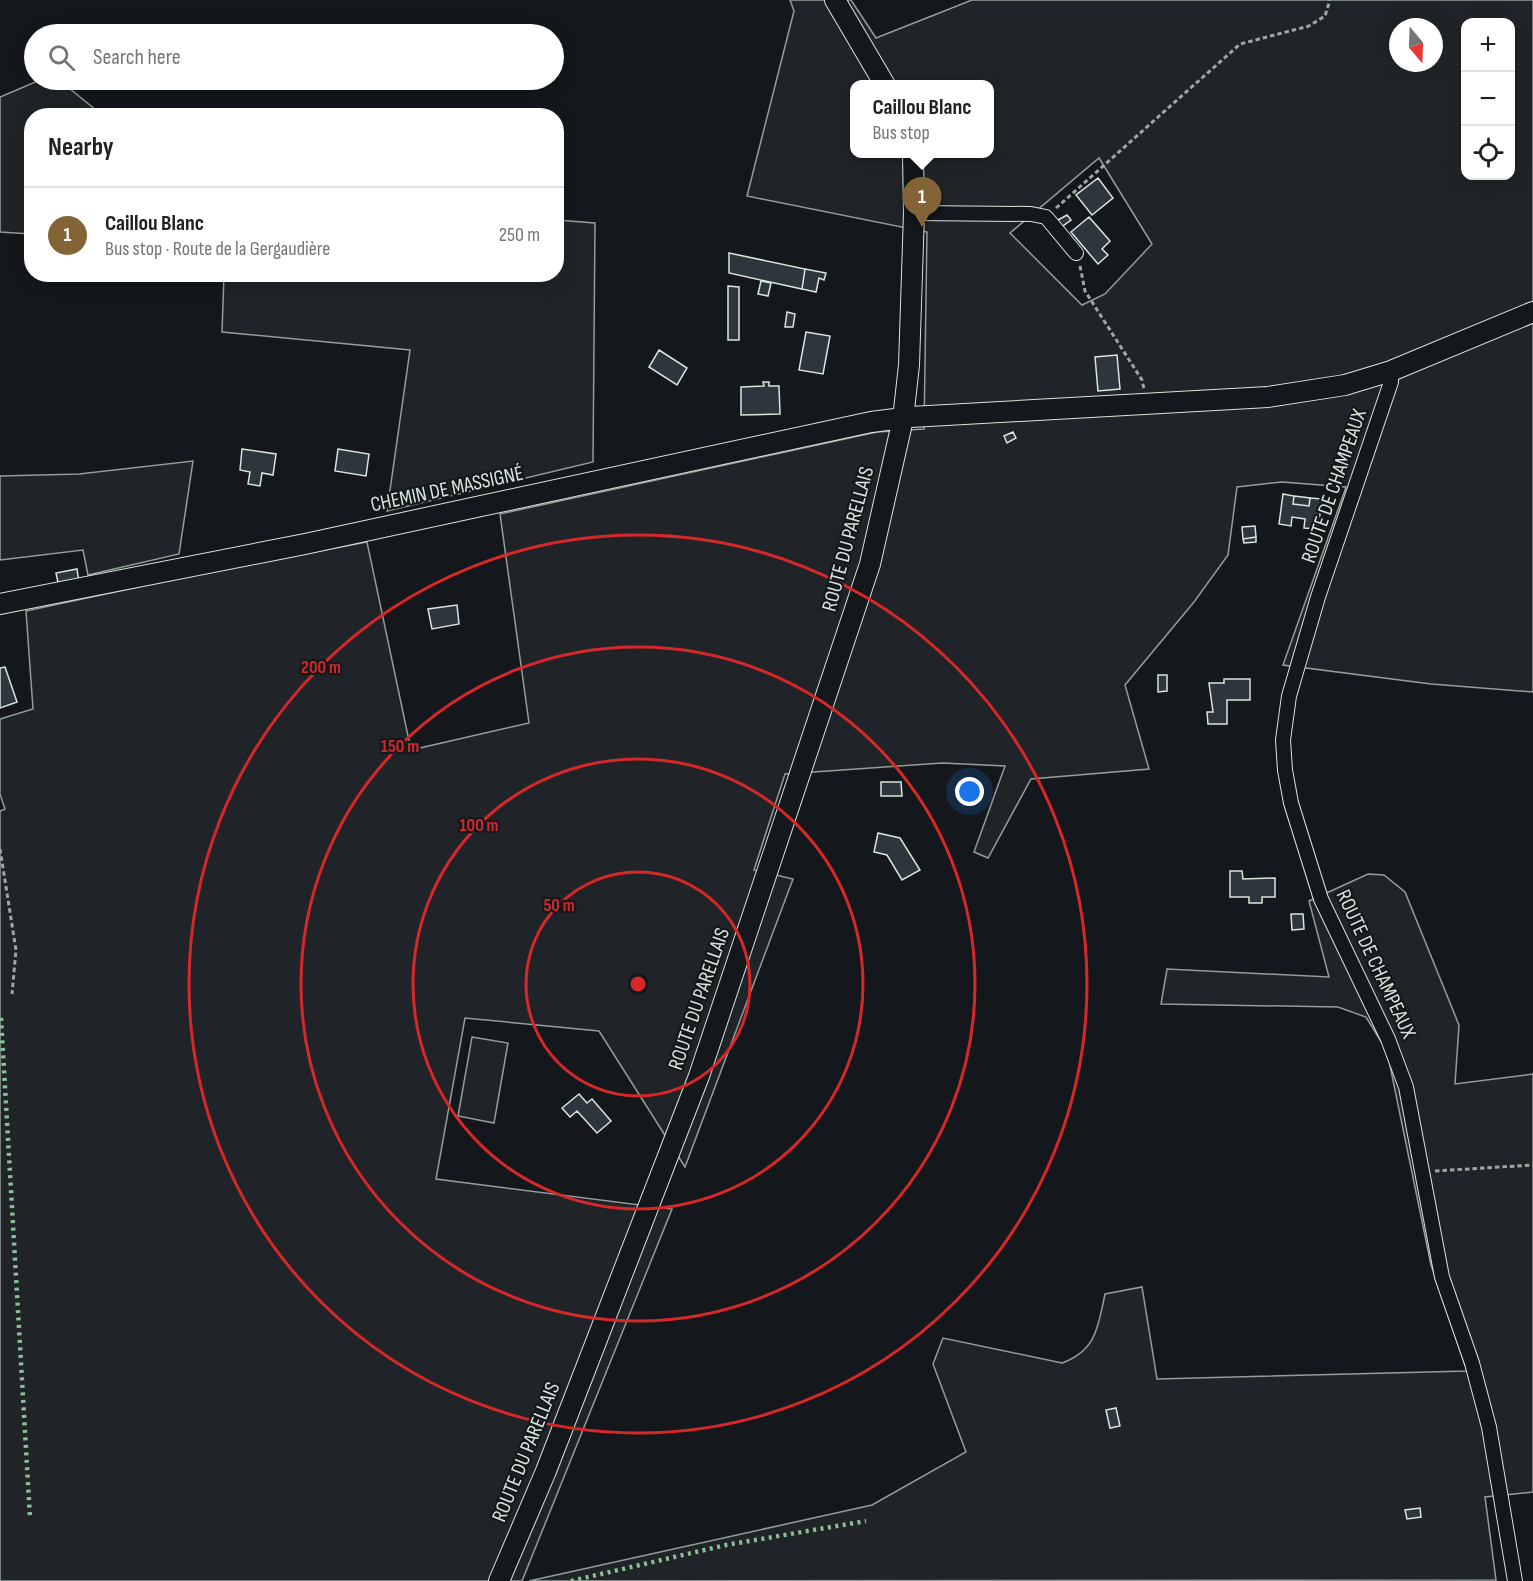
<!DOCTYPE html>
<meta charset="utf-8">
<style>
:root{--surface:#fff;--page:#f2f2f2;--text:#202124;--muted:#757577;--line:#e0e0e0;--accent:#846436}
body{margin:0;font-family:"Sofia Sans Condensed",sans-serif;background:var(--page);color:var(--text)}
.controls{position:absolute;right:18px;top:18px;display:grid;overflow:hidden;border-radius:12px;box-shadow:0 3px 15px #0003}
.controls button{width:54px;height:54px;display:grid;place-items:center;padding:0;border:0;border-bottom:2px solid var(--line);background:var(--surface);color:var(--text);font:30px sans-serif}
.compass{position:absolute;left:1389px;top:18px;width:54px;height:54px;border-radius:50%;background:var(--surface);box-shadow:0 3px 15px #0003;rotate:161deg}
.you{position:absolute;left:970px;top:792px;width:21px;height:21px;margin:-15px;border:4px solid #fff;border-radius:50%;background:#1a73e8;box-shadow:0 0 0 9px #1a73e833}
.badge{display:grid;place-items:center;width:39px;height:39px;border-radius:50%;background:var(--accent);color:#fff;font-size:20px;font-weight:700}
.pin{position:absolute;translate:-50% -50px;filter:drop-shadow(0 2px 3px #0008)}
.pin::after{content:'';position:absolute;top:32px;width:21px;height:18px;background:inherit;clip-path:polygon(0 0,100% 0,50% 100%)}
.popup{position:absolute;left:850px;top:80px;width:144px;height:78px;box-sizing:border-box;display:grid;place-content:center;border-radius:12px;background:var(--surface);filter:drop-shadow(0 2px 4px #0005);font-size:20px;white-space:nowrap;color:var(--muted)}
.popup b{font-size:22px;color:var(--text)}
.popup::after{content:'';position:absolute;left:50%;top:100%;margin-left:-12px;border:12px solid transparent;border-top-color:var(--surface)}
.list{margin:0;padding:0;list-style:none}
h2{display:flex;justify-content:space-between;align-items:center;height:78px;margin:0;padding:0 24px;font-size:26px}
h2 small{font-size:20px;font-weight:400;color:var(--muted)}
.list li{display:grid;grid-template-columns:39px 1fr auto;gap:18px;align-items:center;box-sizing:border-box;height:96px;padding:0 24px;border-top:2px solid var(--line)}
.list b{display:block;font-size:22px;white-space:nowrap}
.list p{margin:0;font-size:20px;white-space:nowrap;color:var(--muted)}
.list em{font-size:20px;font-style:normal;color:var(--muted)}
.icon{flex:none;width:33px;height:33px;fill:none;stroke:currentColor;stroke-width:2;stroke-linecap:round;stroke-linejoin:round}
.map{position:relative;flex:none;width:1533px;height:1581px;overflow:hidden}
.search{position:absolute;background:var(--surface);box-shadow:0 3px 15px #0003;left:24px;top:24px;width:540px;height:66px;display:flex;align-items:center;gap:15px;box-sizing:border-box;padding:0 21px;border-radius:33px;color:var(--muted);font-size:22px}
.panel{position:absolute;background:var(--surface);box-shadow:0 3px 15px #0003;left:24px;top:108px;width:540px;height:174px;border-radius:24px}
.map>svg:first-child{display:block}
</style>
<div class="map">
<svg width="1533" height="1581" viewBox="0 0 1533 1581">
<rect width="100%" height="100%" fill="#14181c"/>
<path fill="#202428" stroke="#939e99" stroke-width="1.5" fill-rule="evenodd" d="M790,0h61l25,38 96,-38h561v692l-102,-8 -148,-19 63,-178 -64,-5 -45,5 -9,68 -34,47 -69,83 24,84 -118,10 -43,79 -14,-6 31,-86 -63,-3 -157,11 -31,96 39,9 -108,288 -86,-136 -134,-13 -29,161 236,30 -150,372h-522v-770l5,-2 -5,-15v-75l33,-10 -7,-98 187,-40 154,-29 44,208 118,-27 -29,-209 377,-82 47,-3 3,-197 -180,-36 47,-185zM1466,22h44v154h-44zM1398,27h36v36h-36zM854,85h136v69h-136zM1099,158l53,86 -47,50 -23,11 -72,-72z
M40,80l24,4 38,31 -70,1 -1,118 -31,-2v-135z
M557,220l38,3 -2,239 -206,49 23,-161 -188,-18 2,-57 332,-1z
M193,461l-14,93 -91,21 -5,-25 -83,10v-84l79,-2z
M1368,874l16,1 21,17 54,133 -4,59 78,-10v418l-48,5 11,83 -967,1 343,-76 94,-53 -33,-88 10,-26 119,25c35,-13 36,-37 43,-69l37,-7 15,92 310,-8 -36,-106 -44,-214 -21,-34 -28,-10 -177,-3 6,-35 162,8 -20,-76z
M472,1037l36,6 -14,80 -36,-7z"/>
<path fill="#2c363c" stroke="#d8e6dc" stroke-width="1.5" d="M1098,178l15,20 -21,17 -16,-20z
M1067,215l4,5 -11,8 -2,-8z
M1089,217l21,24 -8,8 6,6 -10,9 -27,-32z
M729,253l76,16 -3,20 -73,-16z
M805,269l21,4 -2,7 -5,-2 -3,14 -14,-3z
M761,281l10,2 -3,13 -10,-2z
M728,286l11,1v53h-11z
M787,312l8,2 -2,13h-8z
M806,332l24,4 -7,38 -24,-4z
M659,350l28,18 -10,17 -28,-18z
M1117,355l3,34 -22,2 -3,-34z
M763,382h6v4h10l1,28 -39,1v-28l23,-1z
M1013,432l3,6 -9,5 -3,-7z
M242,449l34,5 -3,21 -11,-2 -2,13 -12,-2 2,-12 -10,-2z
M338,449l31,5 -3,22 -31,-5z
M1283,494l11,2 -1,8 16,2 1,-8 12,1 -4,30 -14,-1 1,-9 -13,-2 -1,9 -12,-2z
M1294,496l16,2 -1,8 -16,-2z
M1255,526l1,11 -13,2 -1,-12z
M1256,537v5l-12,1 -1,-4z
M77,569l2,14 -20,4 -3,-14z
M457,605l2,19 -27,5 -4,-20z
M5,667l12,35 -17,6v-40z
M1158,675h9v16l-9,1z
M1224,679h26v21h-23v24h-19l-1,-12h6l-4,-29h15z
M881,782h20l1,14h-21z
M878,833l22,5 20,32 -18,10 -15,-25 -13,-3z
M1230,871h12l1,8 32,-1v19h-13v6h-13v-6h-19z
M1291,914h12l1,15 -12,1z
M579,1094l8,9 5,-4 19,22 -14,12 -20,-22 -7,6 -8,-9z
M1116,1408l4,18 -10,2 -4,-18z
M1420,1508l1,9 -14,2 -2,-9z"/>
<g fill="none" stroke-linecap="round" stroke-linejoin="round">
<defs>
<path id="street" d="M914,213l117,1 15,3 30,36
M1391,371v11l-73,215 -29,99 -6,44 2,30 6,33 30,96 67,140 18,48 36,190 30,86 17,64 26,154"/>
<path id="secondary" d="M835,0l50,85
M0,604l305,-60 566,-122 40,-5 357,-20 77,-12 46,-14 142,-59
M499,1581l47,-110 153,-395 171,-512 33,-145 6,-54 5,-152 -1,-59"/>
</defs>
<use href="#street" stroke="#d8e6dc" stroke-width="16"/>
<use href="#secondary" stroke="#d8e6dc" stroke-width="22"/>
<path stroke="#9da8a2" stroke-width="3" stroke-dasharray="4.5 3" stroke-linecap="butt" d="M1056,208l184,-164 69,-18 16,-10 5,-16
M1080,266l5,25 57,89 2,9
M0,849l16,101 -4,44
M1435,1171l98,-6"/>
<use href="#street" stroke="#14181c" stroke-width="14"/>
<use href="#secondary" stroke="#14181c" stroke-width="20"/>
<path stroke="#8ac095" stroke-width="4.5" stroke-dasharray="3 4.5" stroke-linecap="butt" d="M1,1018l29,500
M571,1581l155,-36 140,-24"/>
</g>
<g fill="none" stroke="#d62828" stroke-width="3">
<circle cx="638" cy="984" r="112"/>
<circle cx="638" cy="984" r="225"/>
<circle cx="638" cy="984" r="337"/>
<circle cx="638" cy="984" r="449"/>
</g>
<g text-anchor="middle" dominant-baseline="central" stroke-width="4.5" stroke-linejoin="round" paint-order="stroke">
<g font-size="21" fill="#d8e6dc" stroke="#14181c">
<text transform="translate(1334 486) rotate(-71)">ROUTE DE CHAMPEAUX</text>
<text transform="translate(447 489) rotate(-12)">CHEMIN DE MASSIGNÉ</text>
<text transform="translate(848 539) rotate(-75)">ROUTE DU PARELLAIS</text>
<text transform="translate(1376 964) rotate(65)">ROUTE DE CHAMPEAUX</text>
<text transform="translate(699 999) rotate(-71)">ROUTE DU PARELLAIS</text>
<text transform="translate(526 1452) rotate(-68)">ROUTE DU PARELLAIS</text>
</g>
</g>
<circle cx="638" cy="984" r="9" fill="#d62828" stroke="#14181c" stroke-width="3"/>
<g font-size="18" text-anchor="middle" font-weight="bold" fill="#d62828" stroke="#14181c" stroke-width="4.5" stroke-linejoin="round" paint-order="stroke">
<text x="321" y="673">200 m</text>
<text x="400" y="752">150 m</text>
<text x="479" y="831">100 m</text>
<text x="559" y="911">50 m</text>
</g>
</svg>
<div class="controls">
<button>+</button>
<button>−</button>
<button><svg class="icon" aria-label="locate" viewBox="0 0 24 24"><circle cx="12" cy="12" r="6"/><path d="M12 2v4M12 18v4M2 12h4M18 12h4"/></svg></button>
</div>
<svg class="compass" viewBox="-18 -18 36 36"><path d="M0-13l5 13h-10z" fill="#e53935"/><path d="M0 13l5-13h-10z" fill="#757577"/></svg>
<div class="you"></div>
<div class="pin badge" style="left:922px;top:227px">1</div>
<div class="popup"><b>Caillou Blanc</b>Bus stop</div>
<div class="search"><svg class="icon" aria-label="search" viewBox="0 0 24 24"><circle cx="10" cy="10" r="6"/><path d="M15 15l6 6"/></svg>Search here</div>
<section class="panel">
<h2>Nearby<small></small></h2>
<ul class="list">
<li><span class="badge">1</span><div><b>Caillou Blanc</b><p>Bus stop · Route de la Gergaudière</p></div><em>250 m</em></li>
</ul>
</section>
</div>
